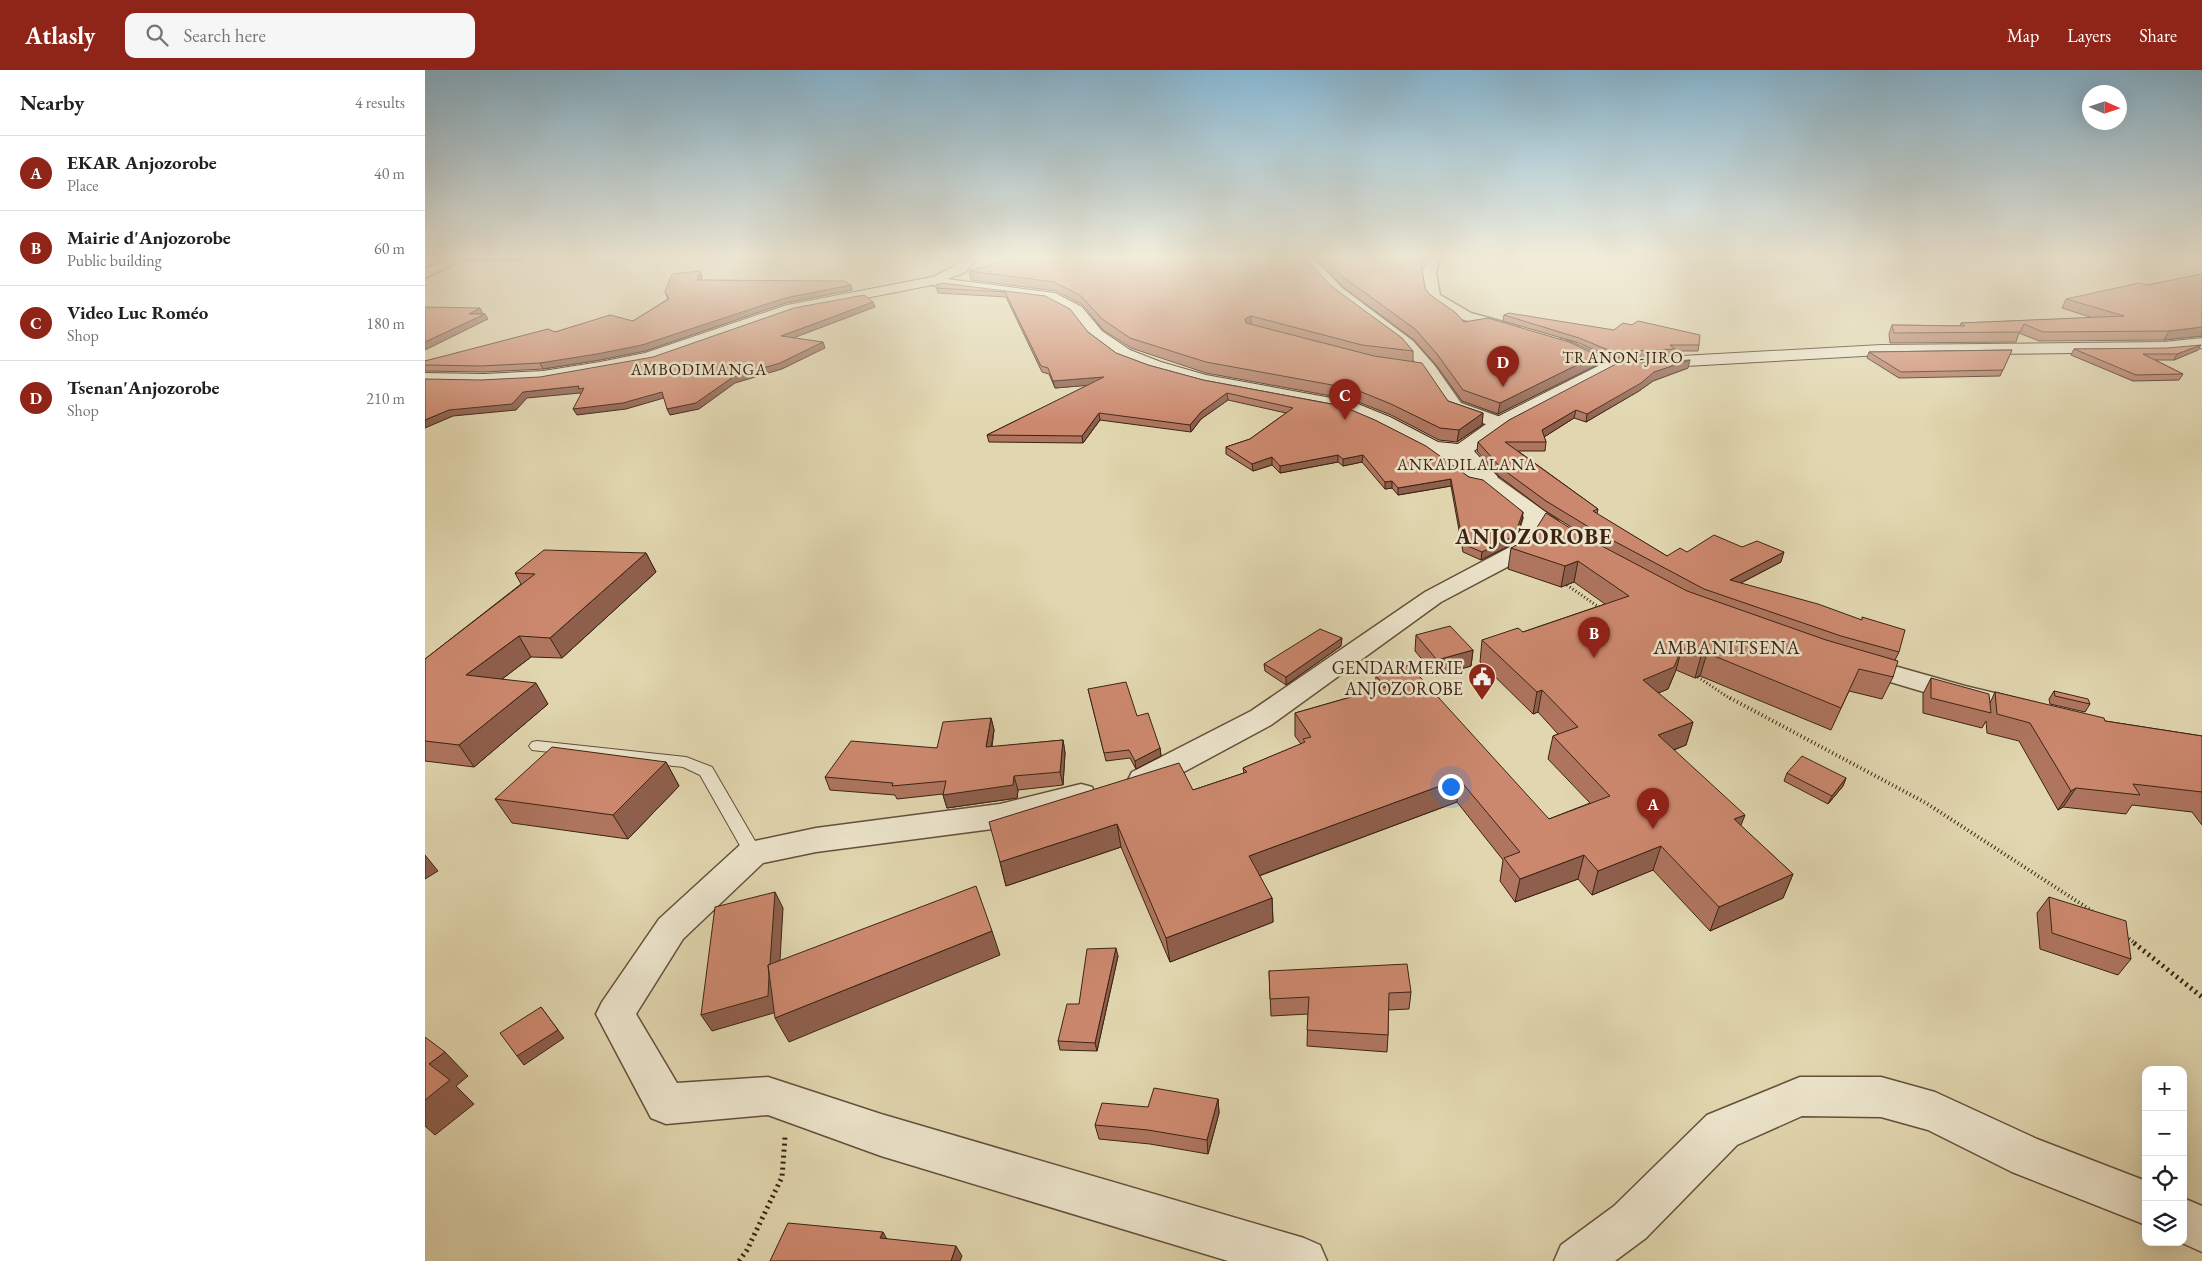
<!DOCTYPE html>
<meta charset="utf-8">
<style>
:root{--surface:#fff;--page:#f6f6f6;--text:#202124;--muted:#757577;--line:#e0e0e0;--accent:#8f2418}
body{margin:0;font-family:"EB Garamond",serif;background:var(--page);color:var(--text)}
.controls{position:absolute;right:15px;bottom:15px;display:grid;overflow:hidden;border-radius:10px;box-shadow:0 5px 20px #0002}
.controls button{width:45px;height:45px;display:grid;place-items:center;padding:0;border:0;border-bottom:1px solid var(--line);background:var(--surface);color:var(--text);font:25px sans-serif}
.compass{position:absolute;left:1657px;top:15px;width:45px;height:45px;border-radius:50%;background:var(--surface);box-shadow:0 5px 20px #0002;rotate:93deg}
.you{position:absolute;left:1025px;top:716px;width:18px;height:18px;margin:-12px;border:4px solid #fff;border-radius:50%;background:#1a73e8;box-shadow:0 0 0 8px #1a73e833}
.badge{display:grid;place-items:center;width:32px;height:32px;border-radius:50%;background:var(--accent);color:#fff;font-size:16px;font-weight:700}
.pin{position:absolute;translate:-50% -41px;filter:drop-shadow(0 1px 2px #0008)}
.pin::after{content:'';position:absolute;top:26px;width:18px;height:15px;background:inherit;clip-path:polygon(0 0,100% 0,50% 100%)}
.list{margin:0;padding:0;list-style:none}
h2{display:flex;justify-content:space-between;align-items:center;height:65px;margin:0;padding:0 20px;font-size:21px}
h2 small{font-size:16px;font-weight:400;color:var(--muted)}
.list li{display:grid;grid-template-columns:32px 1fr auto;gap:15px;align-items:center;box-sizing:border-box;height:75px;padding:0 20px;border-top:1px solid var(--line)}
.list b{display:block;font-size:19px;white-space:nowrap}
.list p{margin:0;font-size:16px;white-space:nowrap;color:var(--muted)}
.list em{font-size:16px;font-style:normal;color:var(--muted)}
.icon{flex:none;width:28px;height:28px;fill:none;stroke:currentColor;stroke-width:2;stroke-linecap:round;stroke-linejoin:round}
.map{position:relative;flex:none;width:1777px;height:1191px;overflow:hidden}
header{display:flex;align-items:center;gap:30px;box-sizing:border-box;height:70px;padding:0 25px;background:var(--accent);color:#fff}
header strong{font-size:24px}
nav{display:flex;gap:28px;margin-inline-start:auto;font-size:18px}
.search{width:350px;height:45px;background:var(--page);display:flex;align-items:center;gap:12px;box-sizing:border-box;padding:0 18px;border-radius:10px;color:var(--muted);font-size:19px}
main{display:flex}
aside{flex:1;background:var(--surface)}
.map>svg:first-child{display:block}
</style>
<header>
<strong>Atlasly</strong>
<div class="search"><svg class="icon" aria-label="search" viewBox="0 0 24 24"><circle cx="10" cy="10" r="6"/><path d="M15 15l6 6"/></svg>Search here</div>
<nav><a>Map</a><a>Layers</a><a>Share</a></nav>
</header>
<main>
<aside>
<h2>Nearby<small>4 results</small></h2>
<ul class="list">
<li><span class="badge">A</span><div><b>EKAR Anjozorobe</b><p>Place</p></div><em>40 m</em></li>
<li><span class="badge">B</span><div><b>Mairie d'Anjozorobe</b><p>Public building</p></div><em>60 m</em></li>
<li><span class="badge">C</span><div><b>Video Luc Roméo</b><p>Shop</p></div><em>180 m</em></li>
<li><span class="badge">D</span><div><b>Tsenan'Anjozorobe</b><p>Shop</p></div><em>210 m</em></li>
</ul>
</aside>
<div class="map">
<svg width="1777" height="1191" viewBox="0 0 1777 1191">
<rect width="100%" height="100%" fill="#e1d6af"/>
<filter id="stains"><feTurbulence type="fractalNoise" baseFrequency=".004" numOctaves="4"/><feColorMatrix values="0 0 0 0 .2 0 0 0 0 .09 0 0 0 0 .02 0 0 0 .5 -.17"/></filter>
<radialGradient id="worn" r=".72"><stop offset=".6" stop-color="#630" stop-opacity="0"/><stop offset="1" stop-color="#630" stop-opacity=".3"/></radialGradient>
<g fill="none" stroke-linecap="round" stroke-linejoin="round">
<defs>
<path id="lane" d="M112,671l149,16 26,10 50,86 -3,5 -6,2 -6,-2 -47,-83 -17,-8 -151,-17 -3,-4 3,-4z"/>
<path id="street" d="M29,186h16l-45,22v-9z
M541,186h13l-14,16 -33,13 -7,-4 30,-15z
M866,186h15l9,4 27,28 71,53 22,25 26,37 45,16 3,4 -3,4h-12l-45,-16 -26,-39 -20,-25 -71,-53 -25,-28z
M1005,186h15l-6,5 -3,12 4,22 31,18 47,13 2,3 -2,3 -5,1 -52,-14 -33,-19 -6,-27z
M1138,269l53,23 2,3 -8,5 -6,-2 -46,-21 -3,-3 3,-3z
M1062,403l7,2 64,46 3,5 -3,5 -8,1 -8,-2 -16,27 -85,45 -170,123 -117,63 -11,3 -11,-3 -4,-8 4,-8 119,-61 174,-119 85,-45 9,-13 5,-17 -44,-34 -3,-4 3,-4z
M1434,586l106,30 71,17 4,6 -4,6 -10,3 -75,-18 -101,-30 -4,-6 4,-6z
M656,714l11,3 4,8 -4,8 -92,25 -184,24 -53,11 -80,76 -47,75 41,69 91,-6 113,37 423,124 16,7 7,16h-99l-347,-105 -113,-41 -102,9 -15,-6 -55,-104 6,-12 57,-83 82,-75 75,-16 184,-24z
M1375,1007h81l54,15 102,47 109,42v44l-134,-53 -84,-42 -47,-13 -79,-1 -65,29 -91,93 -31,23h-61l7,-16 53,-39 93,-91z
M1758,1128l19,8v46l-22,-10h3z"/>
<path id="secondary" d="M507,207l123,16 27,14 20,24 28,19 31,12 45,13 147,27 37,15 48,25 20,2 35,-25 117,-59 271,-15 283,-3 38,-4v10l-38,4 -283,3 -267,15 -107,57 -33,24 24,26 -6,7 -7,2 -16,-3 -43,-32 -50,-26 -34,-14 -138,-26 -55,-15 -31,-12 -28,-21 -18,-24 -26,-13 -114,-15 -137,27 -140,49 -55,11 -57,9 -59,3 -59,-1v-10l59,1 59,-3 57,-9 45,-9 142,-48z"/>
</defs>
<use href="#lane" stroke="#64503b" stroke-width="2"/>
<use href="#street" stroke="#64503b" stroke-width="3"/>
<use href="#secondary" stroke="#3b2314" stroke-width="2"/>
<path stroke="#3b2314" stroke-width="3" stroke-dasharray="1 2.5" stroke-linecap="butt" d="M1139,513l36,25
M1270,605l37,25"/>
<path stroke="#3b2314" stroke-width="4" stroke-dasharray="1 3" stroke-linecap="butt" d="M1305,628l196,105 169,110
M1701,866l10,8"/>
<path stroke="#3b2314" stroke-width="5" stroke-dasharray="2 4" stroke-linecap="butt" d="M1709,873l68,54
M314,1191l8,-11 35,-73 3,-40"/>
<use href="#lane" fill="#ece4cb" fill-rule="evenodd"/>
<use href="#street" fill="#ece4cb" fill-rule="evenodd"/>
<use href="#secondary" fill="#ece4cb" fill-rule="evenodd"/>
</g>
<path fill="#af755f" stroke="#3b2314" d="M38,186h67l-7,5h-57z
M885,186h119l-8,8 4,24 4,6 35,28 133,33 -2,11 -97,48 -36,-13 -26,-36 -22,-25 -71,-53 -27,-29z
M275,201l2,5 -1,4 150,5 1,5 -66,13 -141,48 -45,9 -57,9 -59,3 -59,-1v-10l130,-29 78,-11 35,-22 -3,-7z
M544,201l362,15 82,65v10l35,40 35,12 -1,12 -25,17 -18,-2 -48,-25 -38,-15 -147,-27 -75,-25 -28,-18 -20,-25 -27,-14 -85,-11z
M1777,204v63v-1l-38,4 -125,1 -20,-8 -3,9 -126,1 -1,-9 3,-9 68,1 1,-3 132,-5 -31,-10 4,-9 81,-14z
M511,215l109,11 43,36 28,21 32,12 55,15 139,26 127,71 54,35 -1,8 -5,13 -8,13 -28,14 -18,-8 -12,-66 -53,9 -6,-7 -7,1 -23,-27 -19,4 -5,-4 -58,11 -8,-8 -19,6 -27,-17v-7l24,-8 36,-26 -58,-13 -27,19 -10,13 -91,-12 -17,23 -94,-1 -2,-7 101,-50 -33,3 -6,-14 -7,-2 -36,-75 -68,-4z
M1079,245l195,30 -1,6h-23l-1,4 -62,3 -33,-15 -76,-22z
M1649,279l124,1 -24,10h-19l28,14 -4,6 -46,1 -62,-26z
M1587,280l-12,26 -101,2 -32,-20 2,-6z
M1263,298l-35,13 -14,10 -53,31 -12,-4 -30,19 2,5 -1,9h-27l80,58 -1,5 70,42 20,-4 94,10 -40,21 158,69 -4,8 -2,17 -11,22 -33,-8 -18,39 -131,-54 -5,2 -19,-8 -8,19 -10,4 35,29 -7,23 -12,5 67,76 52,48 -10,24 -73,33 -57,-61 -61,25 -14,-16 -63,23 -15,-21 3,-21 -46,-58 -198,74 13,22 1,24 -103,40 -49,-115 -115,39 -6,-24 193,-72 51,-17 -1,-5 58,-24 -6,-8v-23l80,-23 1,-14 173,143 41,-16 -42,-44 5,-23 5,-2 -20,-22 -5,2 -53,-52 2,-22 41,-8 82,-28 -31,-22 -13,5 -53,-18 3,-21 70,-13 14,7 -51,-32 -44,-33 -23,-26 1,-9z
M221,483l10,19 -94,86 -31,-1 -29,22 46,25 -74,63 -49,-6v-102l96,-75 -6,-11z
M991,565l57,15 -2,16 -35,10 -21,-25z
M916,576l-55,39 -21,-14 -1,-7z
M1506,608l59,25 5,-11 110,29 97,15v89l-10,-13 -60,-7 -6,9 -63,-7 -5,3 -39,-69 -32,-8 -1,-12 -4,7 -59,-15v-19z
M663,619l49,27 23,32 1,8 -25,13 -6,-11 -24,3z
M1629,621l36,13 -5,8 -35,-8 -1,-5z
M566,648l3,12 -2,17 71,-7 2,13 -2,32 -45,5 -1,8 -70,10 -4,-14 -46,5 -2,-4 -65,-5 -5,-13 112,-29z
M241,692l13,24 -51,53 -116,-16 -17,-24z
M1362,703l59,5 -3,8 -15,18 -44,-23z
M1624,827l82,62 -13,16 -78,-26 -3,-36z
M693,886l-21,95 -37,-1 -2,-9 21,-37z
M844,901l142,21 -2,17 -21,1v25l-1,17 -80,-6 1,-32 -37,2z
M793,1029l1,14 -11,41 -58,-10 -51,-5 -4,-14 53,-18z"/>
<path fill="#8f5f4d" stroke="#3b2314" d="M97,186h8l-7,5 -2,-4z
M996,186h8l-9,10v-9z
M275,201l2,5 -3,9 -2,-5z
M426,215l1,5 -66,13 -141,48 -45,9 -57,9 -3,-6 245,-65z
M448,232l2,5 -92,35 -2,-6z
M55,238l3,6h-14z
M60,244l3,5 -63,31v-8z
M826,246v10l-6,3v-10z
M1777,257v9l-38,4 5,-9z
M398,272l2,6 -43,21 -47,14 -36,26 -29,6 -3,-6 66,-32z
M1776,275l-3,5 -24,10 3,-6z
M1172,285l-2,11 -97,48 2,-11z
M1265,290l-2,8 -35,13 -14,10 -53,31 1,-8 67,-42z
M679,307v7l-49,4 -2,-7z
M154,316l5,2 -3,7 -1,-2 -53,5 -11,12 -63,6 -28,12v-8l24,-10 74,-18z
M237,322l2,6 -38,11 -49,6 -4,-6z
M802,323l1,7 -27,19 -10,13 -1,-7 11,-13z
M1151,340l-2,8 -33,21 1,-9z
M674,343l1,7 -17,23 -1,-7z
M1058,343l-1,12 -25,17 2,-12z
M913,385v7l-58,11v-7z
M938,385l-1,7 -19,4v-7z
M847,387v8l-19,6 -1,-7z
M1026,409v7l-53,9v-7z
M967,411v7l-7,1v-7z
M1098,442l-1,8 -5,13 -8,13 -28,14 1,-8z
M1359,482l-3,10 -54,28 3,-10z
M221,483l10,19 -94,86 -12,-20z
M1153,491l-4,21 -13,5 4,-21z
M94,566l12,21 -51,39 -14,-21z
M917,568l-1,8 -55,39v-8z
M1257,578l-6,22 -8,19 -31,13 6,-22z
M1048,580l-2,16 -35,10 1,-16z
M1282,583l-7,23 -5,2 6,-22z
M111,613l12,21 -74,63 -15,-22z
M1117,620l-4,22 -5,2 4,-22z
M566,648l3,12 -5,30 -3,-13z
M1268,652l-7,23 -34,13 6,-23z
M638,670l2,13 -2,32 -3,-13z
M735,678l1,8 -25,13 -1,-8z
M241,692l13,24 -51,53 -15,-24z
M589,706l4,14 -1,8 -70,10 -4,-13z
M1421,708l-3,8 -15,18 4,-8z
M1034,709l-2,23 -207,77 -1,-23z
M1651,718l-13,19 -5,3 13,-19z
M1320,745l-9,23 -2,-19z
M692,754l4,23 -115,39 -6,-24z
M1236,776l-8,24 -61,25 6,-24z
M0,785l13,16 -13,8z
M1159,785l-6,24 -63,23 5,-23z
M1368,804l-10,24 -73,33 9,-24z
M350,822l8,16 -6,104 -65,19 -11,-16z
M847,828l1,24 -103,40 -4,-24z
M567,861l8,24 -211,87 -14,-24z
M691,878l2,8 -21,95 -2,-8z
M116,937l23,31 -40,27 -7,-9z
M20,982l23,24 -12,10 18,18 -39,31 -10,-9v-26l4,-36z
M793,1029l1,14 -11,41 -1,-14z
M458,1162l6,11 -9,-5z
M531,1176l6,10 -2,5h-9z"/>
<path fill="#cc886e" stroke="#3b2314" d="M38,186h59l-1,1z
M597,186h280l4,2 25,28 71,52 11,13 -51,-6 -111,-29 -6,3 1,4 128,33 48,7 26,38 35,12 -24,17 -19,-2 -49,-24 -37,-15 -148,-27 -76,-24 -28,-19 -21,-23 -27,-14 -85,-11z
M897,186h99l-1,1 5,31 4,6 27,19 8,9 24,-4 81,24 28,13 -97,48 -37,-13 -26,-36 -22,-25 -72,-52z
M275,201l-3,9 148,1 6,4 -66,13 -143,47 -45,9 -57,9 -59,3 -56,-1v-4l123,-32 7,3 55,-17 23,6 36,-22 -4,-7 7,-18z
M1777,204v53l-33,4 -126,1 -19,-8 -4,8 -126,1 -2,-8 73,1 -4,-3 163,-7 -58,-17 73,-16 8,2z
M517,213l103,13 25,13 18,23 28,21 32,12 55,15 139,26 33,14 51,26 43,31 14,3 40,32 -5,14 -8,12 -28,14 -19,-8 -12,-65 -53,9 -6,-7 -7,1 -22,-27 -20,4 -5,-4 -58,11 -8,-9 -20,7 -26,-17 24,-8 43,-31 -66,-15 -26,19 -11,13 -91,-12 -17,23 -95,-1 117,-58 -51,4 -5,-13 -7,-2 -36,-74 -69,-4v-3z
M439,225l9,7 -92,34 42,6 -43,21 -47,14 -37,26 -29,6 -5,-17 -39,11 -50,6 11,-21 -6,1 1,-3 -56,6 -11,12 -63,6 -24,10v-41l56,1 59,-3 113,-20 141,-49z
M0,237l55,1 -11,6h16l-60,28z
M1084,243l105,17 9,-7 9,2 6,-4 62,14 -1,10h-29l5,4 -62,3 -34,-14 -75,-23z
M1776,275l-24,9h-34l40,20 -47,1 -62,-26 93,-1z
M1587,280l-9,20 -102,2 -32,-20z
M1265,290l-36,12 -13,11 -54,31 -11,-4 -34,20 4,12h-41l93,67 -5,2 74,45 13,-8 7,4 27,-17 28,12 15,-6 27,11 -54,28 88,24 44,16v-3l43,13 -6,22 -58,-16 -137,-47 -107,-57 -51,-31 -45,-33 -23,-26 31,-22 107,-56z
M1121,443l35,22 106,56 139,49 72,21 -5,16 -34,-8 -18,39 -134,-55 -6,3 -19,-8 -8,19 -31,13 50,42 -35,13 87,80 -11,4 59,55 -74,33 -58,-61 -63,25 -14,-16 -64,24 -16,-21 16,-6 -61,-73 -210,77 23,42 -106,40 -49,-114 -117,38 -11,-40 190,-59 14,27 54,-18 -4,-4 62,-26 -2,-3 8,-2 -16,-24 91,-26 -10,-11 33,-11 140,154 61,-23 -57,-60 25,-9 -36,-37 -5,2 -55,-52 36,-12 5,4 106,-36 -51,-35 -13,5 -54,-18 20,-11z
M119,480l102,3 -96,85 -31,-2 -53,39 70,8 -77,62 -34,-4v-82l110,-85 -20,-1z
M1025,556l23,24 -36,10 -21,-25z
M895,559l22,9 -56,39 -22,-13z
M1506,608l58,16 2,19 -60,-15z
M701,612l11,34 11,-3 12,35 -25,13 -6,-11 -25,3 -16,-64z
M1629,621l34,8 2,5 -35,-8z
M1570,622l109,26 1,3 97,15v56l-69,-8 7,11 -64,-7 -5,3 -41,-68 -33,-9z
M566,648l-5,29 77,-7 -3,32 -46,4 -1,9 -70,10 3,-14 -54,5 1,-3 -68,-6 26,-36 86,7 6,-26z
M127,677l114,15 -53,53 -118,-16z
M1377,686l44,22 -14,18 -45,-23z
M551,816l16,45 -217,87 -7,-53z
M350,822l-5,72 -2,1 1,11 -1,20 -67,19 14,-108z
M1624,827l77,24 5,38 -79,-26z
M691,878l-21,95 -37,-2 9,-37h12l8,-55z
M982,894l4,28 -22,1 -1,42 -81,-5 2,-33 -39,2 -1,-28z
M116,937l17,23 -41,26 -17,-23z
M0,967l20,15 -16,12 21,16 -25,20z
M729,1018l64,11 -11,41 -59,-10 -53,-5 7,-22 46,4z
M363,1153l95,9 -3,6 76,8 -5,15h-181z"/>
<linearGradient id="sky" x2="0" y2="1"><stop stop-color="#86b6d1"/><stop offset="0.53" stop-color="#f2eddb"/><stop offset="1" stop-color="#f2eddb" stop-opacity="0"/></linearGradient>
<rect width="1777" height="353" fill="url(#sky)"/>
<defs>
<symbol id="civic-pin" viewBox="-11 -11 22 30"><path d="M0 17L-7.5 6A9.5 9.5 0 1 1 7.5 6Z" fill="#8f2418" stroke="#ece4cb"/><path d="M-.6-6.5H3V-4.5H.6V-3L4-1V1h2V6H-6V1h2V-1L-.6-3ZM-1.2 2.5V6h2.4V2.5Z" fill="#fff"/></symbol>
</defs>
<g fill-rule="evenodd">
<use href="#civic-pin" x="1041" y="591" width="32" height="43"/>
</g>
<g text-anchor="middle" dominant-baseline="central" stroke-width="5" stroke-linejoin="round" paint-order="stroke">
<g font-size="16" letter-spacing="1" fill="#3b2314" stroke="#ece4cb">
<text x="1198" y="287">TRANON-JIRO</text>
<text x="274" y="299">AMBODIMANGA</text>
<text x="1042" y="394">ANKADILALANA</text>
</g>
<g font-size="18" fill="#3b2314" stroke="#ece4cb" text-anchor="end">
<text x="1038" y="597">GENDARMERIE<tspan x="1038" dy="21">ANJOZOROBE</tspan></text>
</g>
<g font-size="19" letter-spacing="1" fill="#3b2314" stroke="#ece4cb">
<text x="1302" y="577">AMBANITSENA</text>
</g>
<g font-size="22" font-weight="bold" letter-spacing="1" fill="#3b2314" stroke="#ece4cb">
<text x="1109" y="466">ANJOZOROBE</text>
</g>
</g>
<rect width="100%" height="100%" filter="url(#stains)"/>
<rect width="100%" height="100%" fill="url(#worn)"/>
</svg>
<div class="controls">
<button>+</button>
<button>−</button>
<button><svg class="icon" aria-label="locate" viewBox="0 0 24 24"><circle cx="12" cy="12" r="6"/><path d="M12 2v4M12 18v4M2 12h4M18 12h4"/></svg></button>
<button><svg class="icon" aria-label="layers" viewBox="0 0 24 24"><path d="M12 4l9 5-9 5-9-5zM3 14l9 5 9-5"/></svg></button>
</div>
<svg class="compass" viewBox="-18 -18 36 36"><path d="M0-13l5 13h-10z" fill="#e53935"/><path d="M0 13l5-13h-10z" fill="#757577"/></svg>
<div class="you"></div>
<div class="pin badge" style="left:1228px;top:759px">A</div>
<div class="pin badge" style="left:1169px;top:588px">B</div>
<div class="pin badge" style="left:920px;top:350px">C</div>
<div class="pin badge" style="left:1078px;top:317px">D</div>
</div>
</main>
